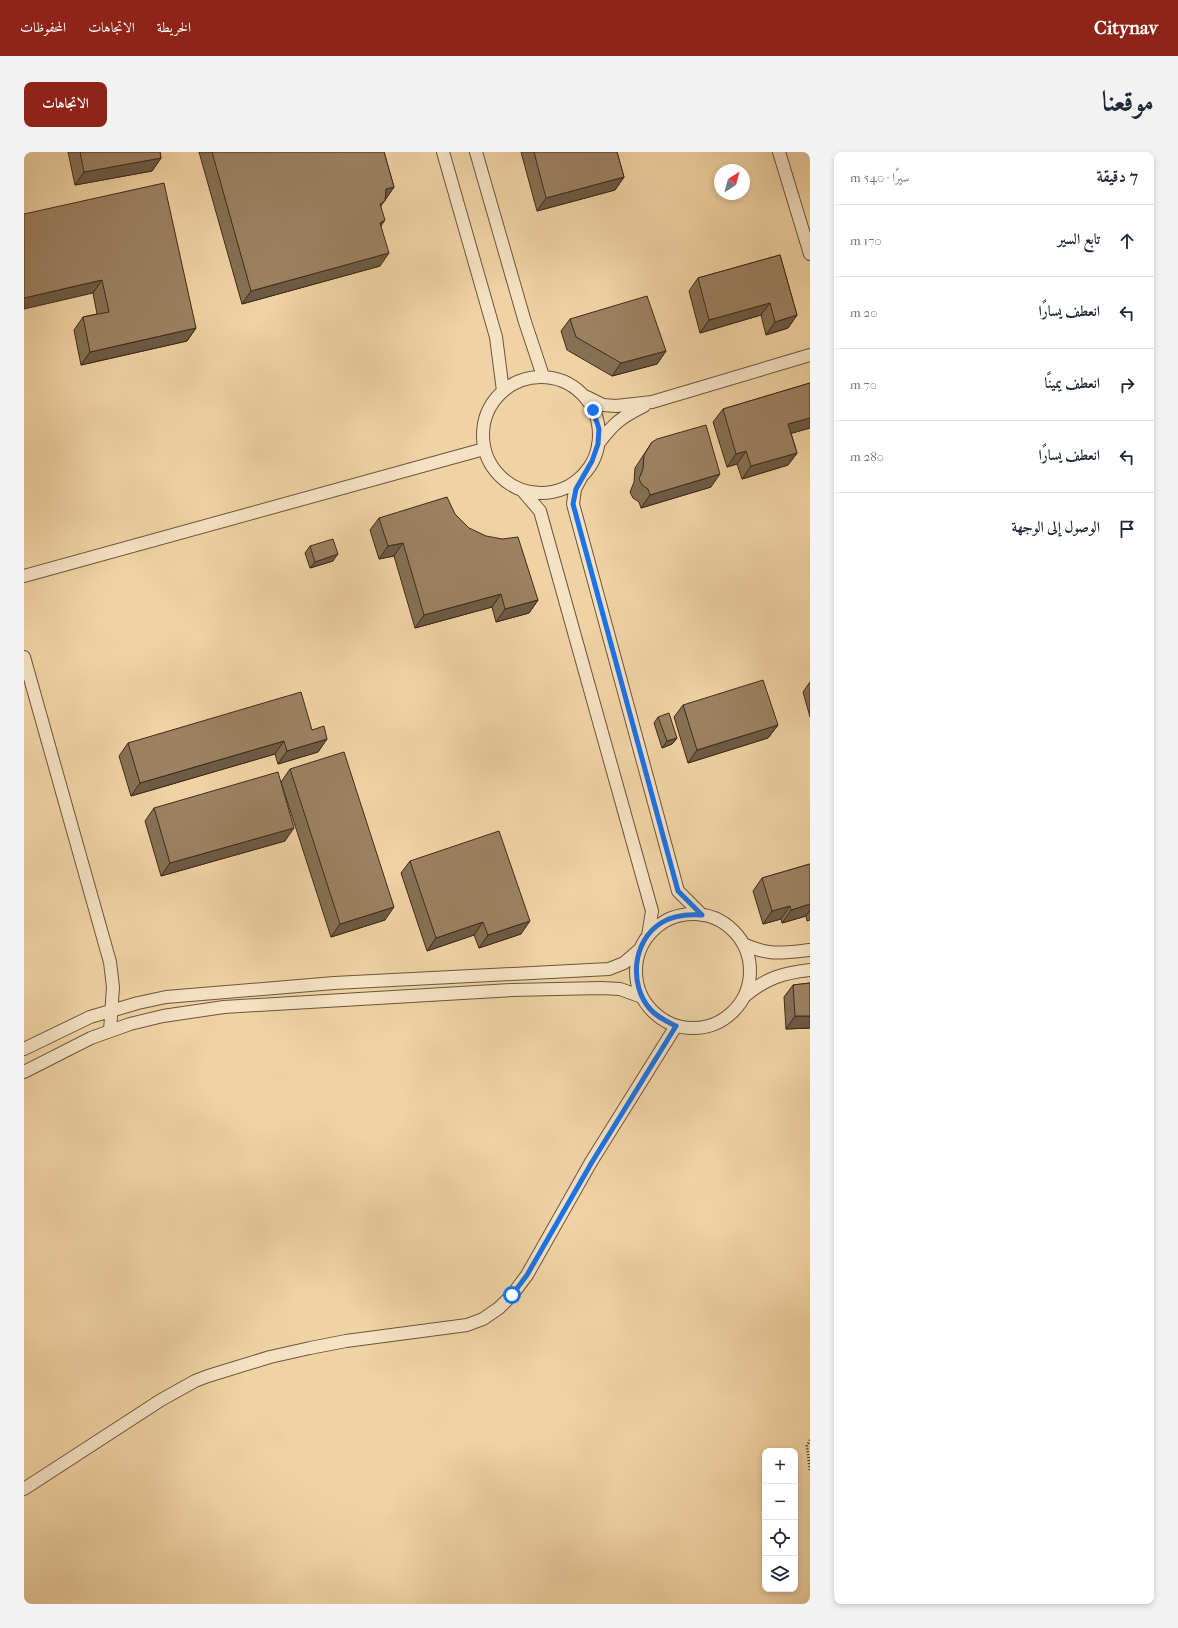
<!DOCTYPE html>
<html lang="ar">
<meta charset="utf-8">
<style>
:root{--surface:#fff;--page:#f2f2f3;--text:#1f2937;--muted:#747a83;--line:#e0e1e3;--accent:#8f2418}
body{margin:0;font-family:"IM FELL French Canon",Amiri,serif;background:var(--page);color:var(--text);direction:rtl}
.controls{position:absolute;right:12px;bottom:12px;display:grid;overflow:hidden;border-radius:8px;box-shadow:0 2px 6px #0003}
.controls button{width:36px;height:36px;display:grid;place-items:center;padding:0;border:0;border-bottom:1px solid var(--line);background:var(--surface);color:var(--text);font:20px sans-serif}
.compass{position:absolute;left:690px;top:12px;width:36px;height:36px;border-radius:50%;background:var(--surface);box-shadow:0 2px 6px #0003;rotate:36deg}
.stop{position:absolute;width:12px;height:12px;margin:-9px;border:3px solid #1a73e8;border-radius:50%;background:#fff}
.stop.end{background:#1a73e8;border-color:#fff;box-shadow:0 1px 4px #0008}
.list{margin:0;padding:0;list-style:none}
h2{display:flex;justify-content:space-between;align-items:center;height:52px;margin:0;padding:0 16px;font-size:17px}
h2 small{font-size:13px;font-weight:400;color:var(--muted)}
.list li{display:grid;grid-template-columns:26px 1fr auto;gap:12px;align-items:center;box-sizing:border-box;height:72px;padding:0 16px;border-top:1px solid var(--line)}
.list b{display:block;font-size:15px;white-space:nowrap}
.list em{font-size:13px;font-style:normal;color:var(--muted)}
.icon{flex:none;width:22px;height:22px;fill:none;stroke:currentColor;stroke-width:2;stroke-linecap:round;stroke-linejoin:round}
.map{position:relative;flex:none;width:786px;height:1452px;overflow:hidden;direction:ltr;border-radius:8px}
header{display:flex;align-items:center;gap:24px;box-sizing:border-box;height:56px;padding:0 20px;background:var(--accent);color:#fff}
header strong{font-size:19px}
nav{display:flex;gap:22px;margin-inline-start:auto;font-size:14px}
.intro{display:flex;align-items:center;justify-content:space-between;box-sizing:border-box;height:96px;padding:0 24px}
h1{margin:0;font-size:28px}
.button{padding:10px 18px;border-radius:8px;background:var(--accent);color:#fff;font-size:14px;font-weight:700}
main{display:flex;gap:24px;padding:0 24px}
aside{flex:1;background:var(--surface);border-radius:8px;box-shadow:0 2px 6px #0003}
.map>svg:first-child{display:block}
</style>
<header>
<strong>Citynav</strong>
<nav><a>الخريطة</a><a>الاتجاهات</a><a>المحفوظات</a></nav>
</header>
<div class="intro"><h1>موقعنا</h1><a class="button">الاتجاهات</a></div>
<main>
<aside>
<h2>7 دقيقة<small>سيرًا · 540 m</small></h2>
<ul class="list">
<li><svg class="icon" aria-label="ahead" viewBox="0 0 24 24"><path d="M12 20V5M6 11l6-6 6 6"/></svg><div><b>تابع السير</b></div><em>170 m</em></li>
<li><svg class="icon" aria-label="left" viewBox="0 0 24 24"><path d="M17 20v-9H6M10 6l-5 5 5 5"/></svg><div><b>انعطف يسارًا</b></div><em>20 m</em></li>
<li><svg class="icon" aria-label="right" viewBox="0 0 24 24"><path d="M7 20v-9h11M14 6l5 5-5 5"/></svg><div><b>انعطف يمينًا</b></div><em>70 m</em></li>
<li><svg class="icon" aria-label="left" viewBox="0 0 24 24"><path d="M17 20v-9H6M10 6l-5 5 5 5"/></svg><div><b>انعطف يسارًا</b></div><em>280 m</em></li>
<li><svg class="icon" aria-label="arrive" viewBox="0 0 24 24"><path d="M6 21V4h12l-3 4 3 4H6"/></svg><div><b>الوصول إلى الوجهة</b></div></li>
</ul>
</aside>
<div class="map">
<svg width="786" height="1452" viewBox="0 0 786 1452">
<rect width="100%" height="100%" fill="#f0d3a4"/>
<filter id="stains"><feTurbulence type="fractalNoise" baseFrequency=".005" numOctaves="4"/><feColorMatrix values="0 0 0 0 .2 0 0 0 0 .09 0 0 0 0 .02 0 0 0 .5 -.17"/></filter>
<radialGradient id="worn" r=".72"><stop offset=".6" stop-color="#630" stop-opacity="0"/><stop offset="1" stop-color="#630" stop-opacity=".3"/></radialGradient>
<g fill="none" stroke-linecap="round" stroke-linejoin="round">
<defs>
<path id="street" d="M419,0l53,185 7,54
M452,0l49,170 18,54
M755,0l31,102
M459 283a58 58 0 1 1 116 0a58 58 0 1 1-116 0Z
M563,245l16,8 13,1 36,-4 158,-47
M574,292c16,-21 22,-26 46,-38
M558,324l-7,13 -2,15 105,387 24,24
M498,338l18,21 112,400 -4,25
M0,424l460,-127
M0,505l86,305 3,25 -3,44
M612 819a57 57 0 1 1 114 0a57 57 0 1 1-114 0Z
M719,792c27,12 39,9 67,6
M721,844c21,-18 38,-23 65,-26
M0,897l66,-32 48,-14 28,-6 168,-14 275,-14 15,-6 15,-13
M0,920l67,-34 39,-14 33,-8 61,-9 288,-17 90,-2 18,1 22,8
M0,1337l137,-89 34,-19 13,-5 62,-19 40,-9 36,-7 121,-16 16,-6 16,-11 13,-13 15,-20 64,-113 85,-136"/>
</defs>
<use href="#street" stroke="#6e543c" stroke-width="14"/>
<path stroke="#422a1a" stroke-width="2.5" stroke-dasharray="1 2" stroke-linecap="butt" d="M786,1288l-3,6 3,26"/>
<use href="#street" stroke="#f5e2c4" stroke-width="12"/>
</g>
<path fill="#867054" stroke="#422a1a" d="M44,0h92l1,6 -9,13 -77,14z
M175,0h185l10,35 -13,19v20l-1,40 -138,38z
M497,0h96l7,25 -9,13 -78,21z
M0,62l172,114 -9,13 -106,24 -7,-35 9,-13 14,-3 -4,-21z
M756,103l17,60 -9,13 -22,7 -5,-20 -61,18 -11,-42 9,-13z
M546,167l96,32 -9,13 -45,12 -45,-26 -6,-19z
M786,231v45l-19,5 6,20 -9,12 -46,14 -5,-15 -10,3 -14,-45 10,-13z
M628,290l59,45 -70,21 -2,-6 -6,-4 -3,-6 4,-10 1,-14z
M431,362l83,86 -9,13 -33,9 -4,-15 -77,21 -21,-72 -15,3 -9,-29 9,-12z
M286,394l23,15 -23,7 -5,-15z
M786,530v35l-7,-25z
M659,553l95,20 -10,13 -80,25 -14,-46z
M634,565l19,21 -5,6 -10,4 -8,-25z
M288,578l15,9 -9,13 -40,12 -3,-10 -144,42 -12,-40 9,-13z
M266,617l95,151 -54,17 -50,-155z
M130,656l131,33 -124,35 -16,-55z
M386,709l111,73 -42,14 -5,-13 -47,16 -26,-78z
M786,712v56l-3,1 -1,-5 -24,7 -1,-4 -18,5 -10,-33 9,-13z
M786,831v45l-24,1 -2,-32 9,-12z"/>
<path fill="#6d5b45" stroke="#422a1a" d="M137,6l-9,13 -77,14 9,-13z
M600,25l-9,13 -78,21 9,-13z
M370,35l-9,13 1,-11z
M361,68l-9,13 4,-10z
M365,101l-9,13 -138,38 9,-13z
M78,128l-9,13 -69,16v-11z
M746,151l-9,12 -61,18 9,-13z
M773,163l-9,13 -22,7 9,-13z
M172,176l-9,13 -106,24 9,-13z
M642,199l-9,13 -45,12 9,-13z
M786,266v10l-31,9 9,-13z
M722,299l-9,13 -10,3 9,-13z
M773,301l-9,12 -46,14 9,-13z
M696,322l-9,13 -70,21 9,-13z
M379,391l-9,13 -15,3 9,-13z
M314,402l-5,7 -23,7 5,-6z
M477,442l-9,13 -77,21 9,-13z
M514,448l-9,13 -33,9 9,-13z
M754,573l-10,13 -80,25 9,-13z
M653,586l-5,6 -10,4 5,-7z
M303,587l-9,13 -40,12 9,-13z
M260,589l-9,13 -144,42 9,-13z
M270,676l-9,13 -124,35 9,-13z
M786,752v6l-4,6 -24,7 9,-13z
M766,754l-9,13 -18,5 9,-13z
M370,755l-9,13 -54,17 9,-13z
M506,769l-9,13 -42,14 9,-13z
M459,770l-9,13 -47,16 9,-13z
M771,864h15v12l-24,1z"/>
<path fill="#9c8262" stroke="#422a1a" d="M56,0h80l1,6 -77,14z
M188,0h172l10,35 -8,2 -1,12 -5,3 5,16 -5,3 9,30 -138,38z
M510,0h83l7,25 -78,21z
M140,31l32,145 -106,24 -7,-35 26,-5 -7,-32 -78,18v-84z
M756,103l17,60 -22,7 -5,-19 -61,17 -11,-42z
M623,144l19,55 -45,12 -45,-26 -6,-18z
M786,231v35l-22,6 9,29 -46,13 -5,-15 -10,3 -13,-45z
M682,273l14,49 -70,21 -2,-6 -6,-4 -3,-6 4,-10 1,-14 8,-13 5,-3z
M423,345l8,17 14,14 17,8 16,3 16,-2 20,63 -33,9 -4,-15 -77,21 -21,-72 -15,3 -9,-28z
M309,387l5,15 -23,8 -5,-16z
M739,528l15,45 -81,25 -14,-45z
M277,540l11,38 12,-4 3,13 -40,12 -3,-10 -144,42 -12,-40z
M645,561l8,25 -10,3 -9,-24z
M320,600l50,155 -54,17 -50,-155z
M254,620l16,56 -124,35 -16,-55z
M475,679l31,90 -42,14 -5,-13 -47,16 -26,-77z
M786,712v40l-19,6 -1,-4 -18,5 -10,-33z
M786,831v33h-15l-2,-31z"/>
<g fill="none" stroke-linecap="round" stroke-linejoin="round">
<path stroke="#1a73e8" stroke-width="5" d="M488,1143l15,-20 65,-113 84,-136c-10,-5 -19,-9 -26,-17 -21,-24 -18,-68 11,-86 12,-8 27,-9 41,-8l-24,-24 -105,-387 3,-15 16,-28 6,-17 1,-15 -6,-19"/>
</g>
<rect width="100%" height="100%" filter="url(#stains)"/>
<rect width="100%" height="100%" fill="url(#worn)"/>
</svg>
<div class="controls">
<button>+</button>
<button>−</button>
<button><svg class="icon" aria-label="locate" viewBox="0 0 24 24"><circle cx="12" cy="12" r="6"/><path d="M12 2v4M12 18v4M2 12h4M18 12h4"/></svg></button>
<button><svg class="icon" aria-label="layers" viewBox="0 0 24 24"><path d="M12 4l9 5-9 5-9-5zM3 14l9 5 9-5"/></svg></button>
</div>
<svg class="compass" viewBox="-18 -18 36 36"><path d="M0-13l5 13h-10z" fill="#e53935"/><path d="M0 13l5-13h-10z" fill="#747a83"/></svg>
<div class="stop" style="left:488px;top:1143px"></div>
<div class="stop end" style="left:569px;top:258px"></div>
</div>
</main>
